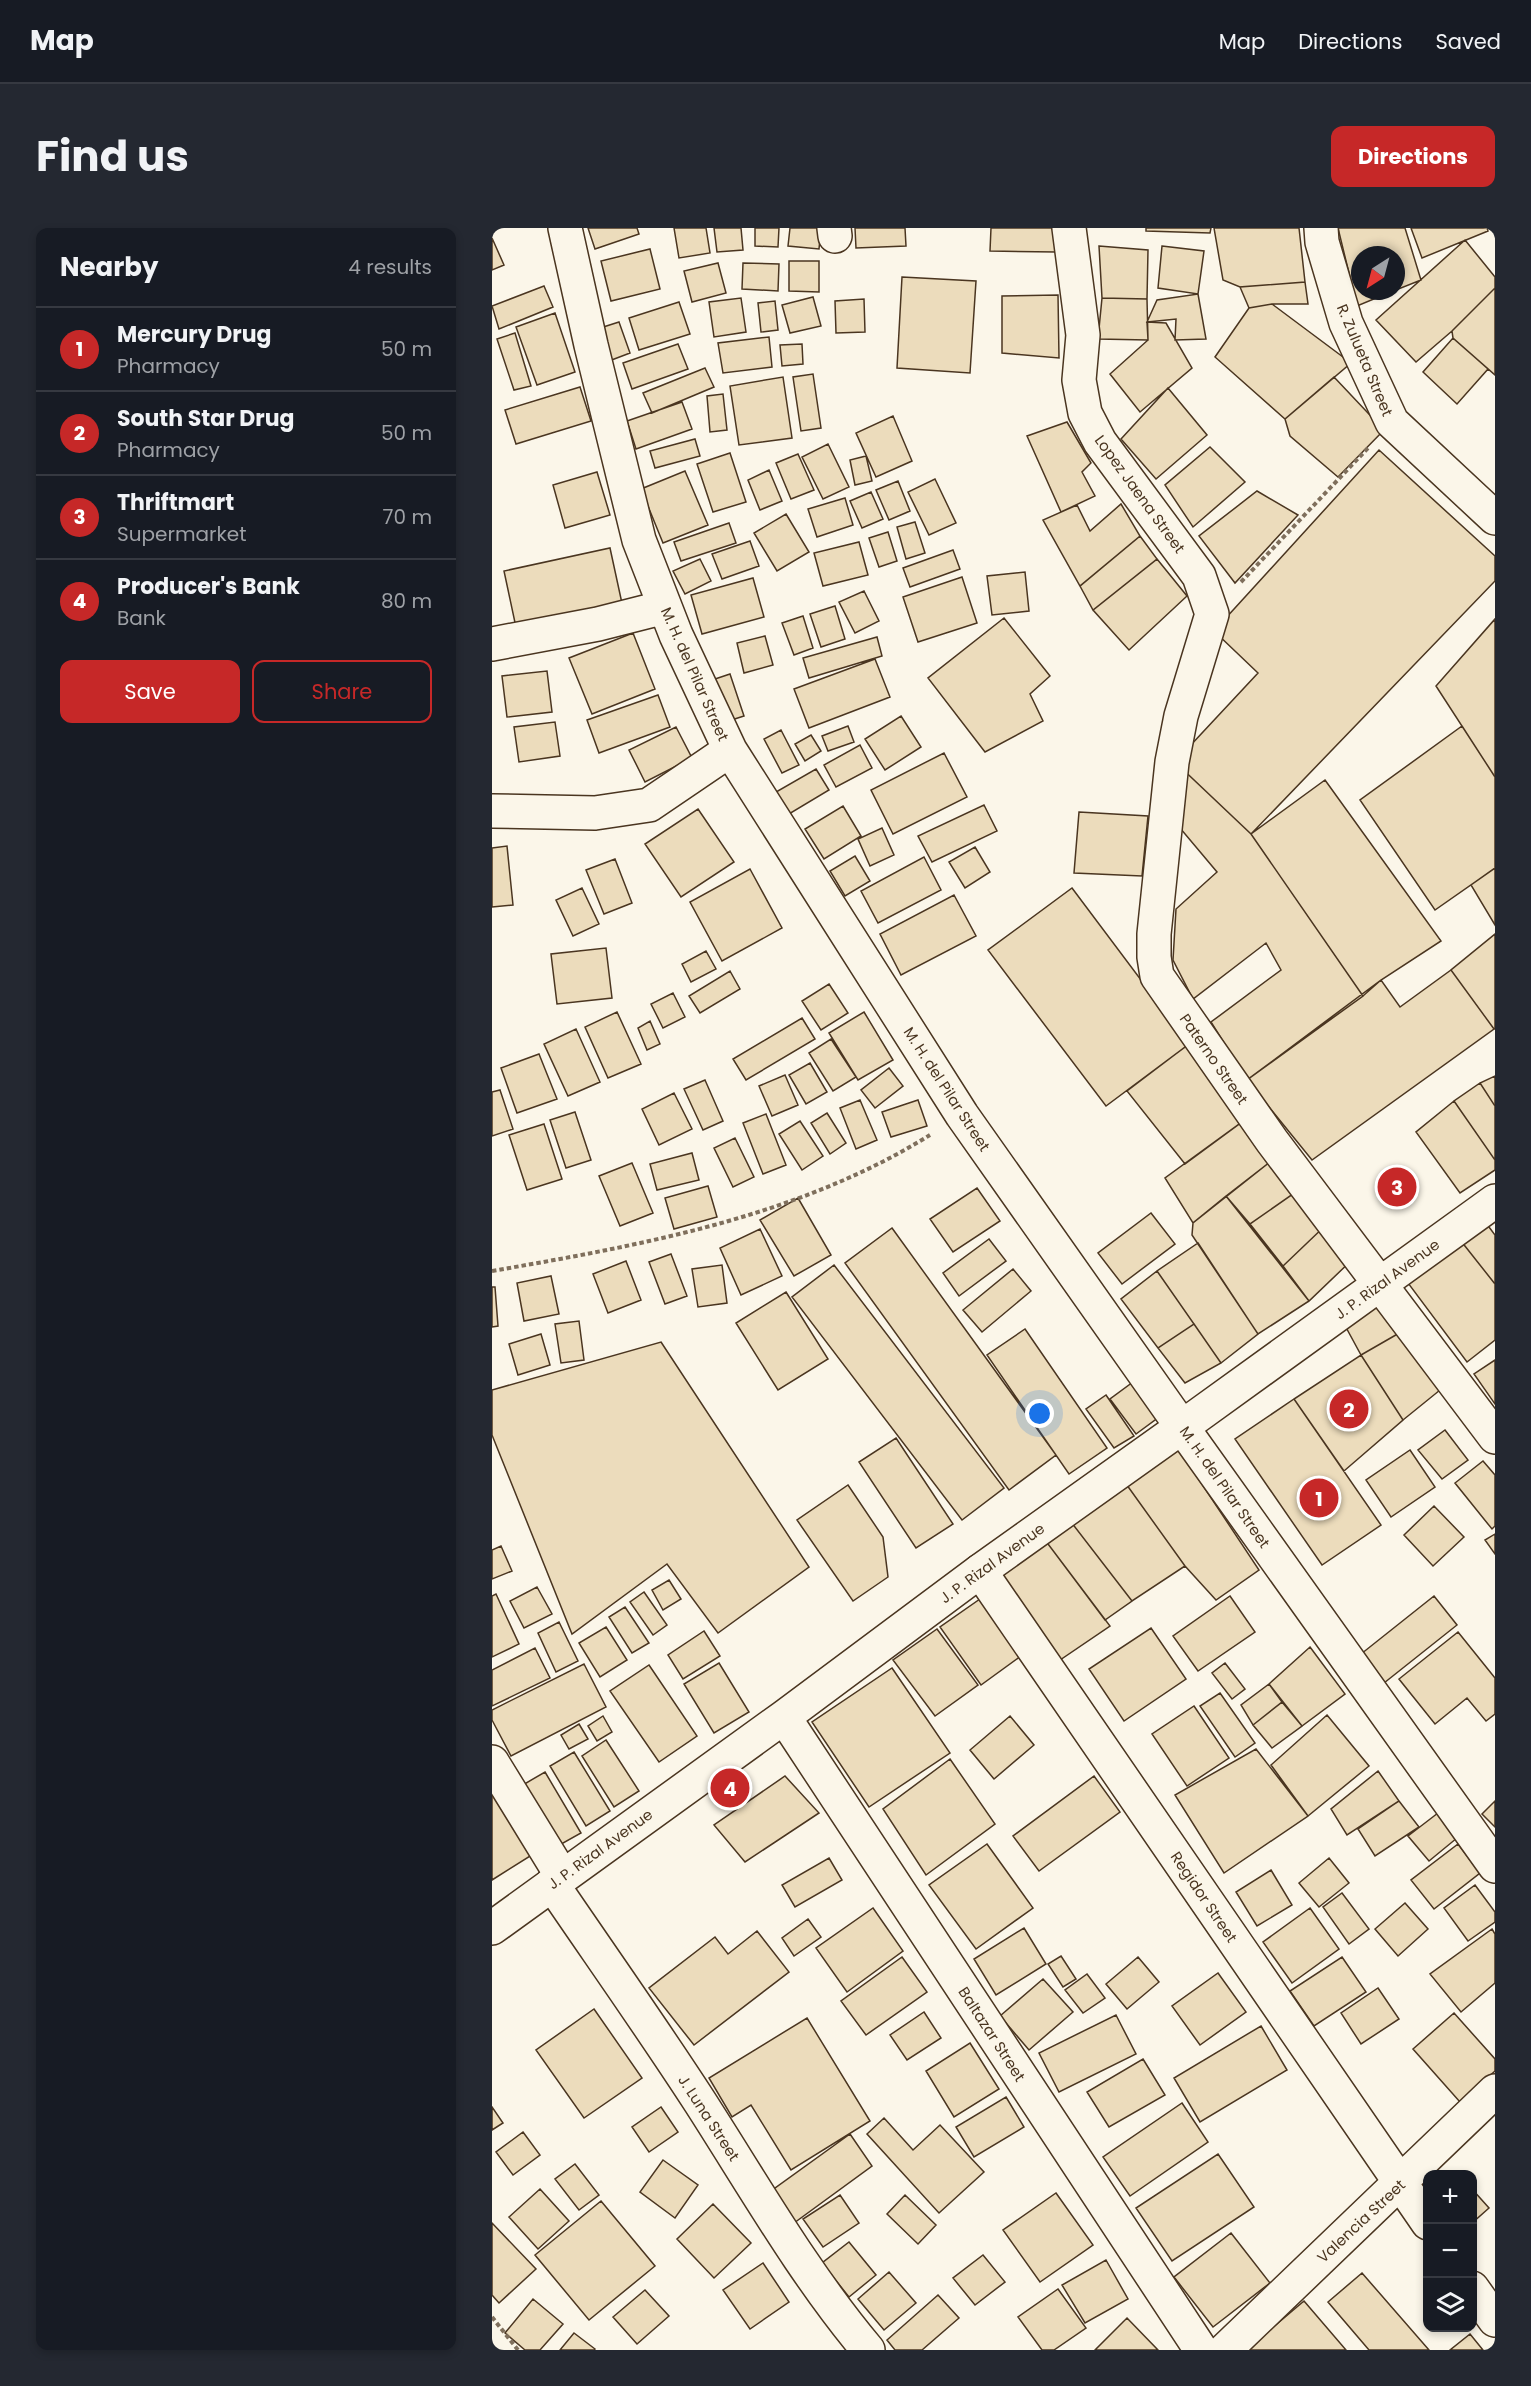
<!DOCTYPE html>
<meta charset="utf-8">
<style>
:root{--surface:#171b24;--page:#242831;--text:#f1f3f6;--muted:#9ea1a6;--line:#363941;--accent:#c62828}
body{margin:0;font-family:Poppins,sans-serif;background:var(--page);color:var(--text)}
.controls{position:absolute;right:18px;bottom:18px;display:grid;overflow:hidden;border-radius:12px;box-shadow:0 3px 9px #0003}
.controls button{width:54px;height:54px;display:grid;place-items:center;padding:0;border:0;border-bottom:2px solid var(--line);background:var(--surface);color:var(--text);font:30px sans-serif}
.compass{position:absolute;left:859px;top:18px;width:54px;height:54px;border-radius:50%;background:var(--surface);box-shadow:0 3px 9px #0003;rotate:216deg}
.you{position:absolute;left:548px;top:1186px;width:21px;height:21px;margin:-15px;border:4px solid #fff;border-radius:50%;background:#1a73e8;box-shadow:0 0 0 9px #1a73e833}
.badge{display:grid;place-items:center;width:39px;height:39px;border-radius:50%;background:var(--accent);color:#fff;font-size:20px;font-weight:700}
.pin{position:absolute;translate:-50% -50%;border:3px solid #fff;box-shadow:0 2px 6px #0006}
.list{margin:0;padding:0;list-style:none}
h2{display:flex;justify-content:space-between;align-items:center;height:78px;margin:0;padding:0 24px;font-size:26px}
h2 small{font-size:20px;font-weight:400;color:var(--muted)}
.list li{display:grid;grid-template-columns:39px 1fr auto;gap:18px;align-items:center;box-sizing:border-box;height:84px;padding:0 24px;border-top:2px solid var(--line)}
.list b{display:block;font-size:22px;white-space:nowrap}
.list p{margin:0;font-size:20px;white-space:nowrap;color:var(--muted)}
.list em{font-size:20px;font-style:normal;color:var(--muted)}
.actions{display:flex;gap:12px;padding:18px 24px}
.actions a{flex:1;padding:14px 0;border:2px solid var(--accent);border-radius:12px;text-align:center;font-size:21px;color:var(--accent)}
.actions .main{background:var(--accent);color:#fff}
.icon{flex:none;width:33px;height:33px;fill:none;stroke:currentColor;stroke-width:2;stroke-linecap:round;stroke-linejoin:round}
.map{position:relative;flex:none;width:1003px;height:2122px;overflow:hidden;border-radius:12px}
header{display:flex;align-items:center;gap:36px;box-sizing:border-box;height:84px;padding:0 30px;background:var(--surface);border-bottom:2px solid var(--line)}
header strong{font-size:28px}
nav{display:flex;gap:33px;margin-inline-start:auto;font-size:21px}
.intro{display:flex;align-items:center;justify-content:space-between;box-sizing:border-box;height:144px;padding:0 36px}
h1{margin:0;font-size:42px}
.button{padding:15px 27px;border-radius:12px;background:var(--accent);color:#fff;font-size:21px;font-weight:700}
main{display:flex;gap:36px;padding:0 36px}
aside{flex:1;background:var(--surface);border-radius:12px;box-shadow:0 3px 9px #0003}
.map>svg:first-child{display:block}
</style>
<header>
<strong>Map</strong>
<nav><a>Map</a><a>Directions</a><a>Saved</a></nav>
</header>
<div class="intro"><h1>Find us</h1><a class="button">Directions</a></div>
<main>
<aside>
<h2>Nearby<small>4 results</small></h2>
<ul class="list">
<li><span class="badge">1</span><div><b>Mercury Drug</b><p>Pharmacy</p></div><em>50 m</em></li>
<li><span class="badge">2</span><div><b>South Star Drug</b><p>Pharmacy</p></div><em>50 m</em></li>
<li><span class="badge">3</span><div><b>Thriftmart</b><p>Supermarket</p></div><em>70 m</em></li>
<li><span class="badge">4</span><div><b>Producer's Bank</b><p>Bank</p></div><em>80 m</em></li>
</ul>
<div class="actions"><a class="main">Save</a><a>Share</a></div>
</aside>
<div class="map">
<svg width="1003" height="2122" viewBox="0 0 1003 2122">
<rect width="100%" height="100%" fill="#fbf6e9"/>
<path fill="#ecdcbc" stroke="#4a3520" stroke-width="1.5" d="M96,0h49l2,6 -44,15z
M182,0h32l4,25 -31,5z
M222,0h27l2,22 -26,2z
M263,0h24l-1,19 -23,-1z
M298,0h31l-2,21 -31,-3z
M363,0h50l1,18 -50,2z
M499,0h64l1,24 -66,-1z
M654,0h65l-1,5 -64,-2z
M722,0h85l6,54 -65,5 -17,-7z
M846,0h67l16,52 -25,10v-35h-36v36h33l-36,15z
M919,0h76l1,3 -66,27z
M0,10l12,27 -12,5z
M973,12l30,37v11l-43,43 -36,31 -40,-42z
M607,18l49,4 -1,49 -45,-1z
M670,18l42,5 -6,43 -40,-6z
M158,21l10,40 -49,12 -10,-40z
M297,33h30v31l-30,-1z
M226,35l8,30 -34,9 -8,-31z
M251,35l36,1 -1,27 -36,-2z
M410,49l74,4 -6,92 -73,-5z
M813,54l3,22h-36l-23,4 -9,-21z
M52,58l9,21 -54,22 -7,-23z
M1003,60v87l-42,-37 -1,-7z
M706,66l8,45 -31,1 1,-21 -29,3 10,-22z
M566,67l1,63 -57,-5v-57z
M321,69l8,29 -31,7 -8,-28z
M249,70l5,34 -32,5 -5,-35z
M610,70l45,1 1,41 -50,-1z
M372,71l1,33 -29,1 -1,-32z
M283,73l3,29 -17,2 -3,-29z
M187,74l11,32 -51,16 -10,-32z
M780,76l79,59 -66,56 -70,-62 34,-49z
M63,85l20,59 -38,13 -21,-58z
M127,94l11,31 -21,8 -12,-32z
M655,94l19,1 26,45 -52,44 -30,-38 38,-34z
M23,105l16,53 -17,4 -17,-51z
M277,109l3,30 -49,6 -5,-30z
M961,110l35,31 -31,35 -34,-32z
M186,116l10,25 -56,20 -9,-26z
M310,116l1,20 -21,2 -2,-21z
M213,140l9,19 -62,26 -9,-20z
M321,146l8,54 -20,3 -8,-54z
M291,149l9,61 -53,7 -9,-59z
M842,149l50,53 -46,47 -48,-41 -5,-17z
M88,159l11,34 -75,23 -11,-34z
M676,160l39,47 -51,44 -35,-40z
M231,166l4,36 -17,2 -3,-36z
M190,174l10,27 -56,20 -9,-28z
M401,188l19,45 -36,16 -20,-44z
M575,194l24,41 -9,9 13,24 -34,16 -34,-76z
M203,211l5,17 -45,12 -5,-17z
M336,216l21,43 -26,12 -21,-42z
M718,219l35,35 -52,45 -28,-42z
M887,222l116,106v25l-244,253 -76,-72 83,-89 -44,-42z
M238,225l16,49 -33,10 -16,-48z
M306,226l16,36 -23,9 -15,-36z
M374,228l6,25 -17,4 -5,-25z
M277,242l13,31 -22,9 -12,-30z
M193,243l23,54 -45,18 -22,-54z
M105,244l13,43 -45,13 -12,-43z
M443,251l21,44 -27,12 -21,-43z
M406,253l12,30 -21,9 -13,-30z
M765,263l41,24 -63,68 -36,-47z
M379,264l12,27 -21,9 -12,-27z
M353,270l8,27 -36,12 -9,-28z
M629,276l19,32 -60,50 -37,-66 34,-15 13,26z
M294,286l23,38 -32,19 -23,-38z
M423,294l10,31 -19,6 -9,-32z
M237,295l7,20 -55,18 -7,-19z
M396,304l9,29 -18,6 -10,-29z
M648,308l17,23 -64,51 -13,-24z
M258,313l9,25 -37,13 -10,-25z
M367,314l9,33 -45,11 -9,-33z
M118,320l13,60 -106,24 -13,-61z
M461,322l7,19 -50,18 -7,-19z
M208,331l11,22 -26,13 -12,-23z
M665,331l30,37 -58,54 -36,-40z
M533,344l4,39 -37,4 -5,-39z
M470,349l15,46 -59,19 -15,-45z
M261,350l11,39 -62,17 -11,-39z
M372,363l15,30 -24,12 -16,-31z
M343,378l10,33 -24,8 -11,-33z
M311,388l10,32 -19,7 -12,-32z
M512,390l46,58 -20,18 13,27 -58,31 -57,-74z
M1003,391v158l-59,-91z
M141,405l22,56 -63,25 -23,-56z
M273,408l8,29 -29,8 -7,-30z
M385,409l5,19 -73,22 -6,-20z
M383,431l15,38 -81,31 -15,-39z
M55,443l5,41 -45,5 -5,-41z
M238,446l14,42 -22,7 -13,-42z
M166,467l12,32 -71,26 -12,-33z
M409,488l20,31 -36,23 -20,-31z
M63,494l5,34 -41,6 -5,-35z
M356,498l6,16 -26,9 -6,-15z
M970,498l33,51v91l-60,42 -75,-110z
M184,499l16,31 -47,24 -16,-32z
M289,502l18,35 -17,8 -18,-34z
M319,507l10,16 -16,10 -10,-17z
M368,517l12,23 -36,19 -12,-22z
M452,525l23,44 -74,37 -22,-44z
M683,534l76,72 112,162 -116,84 -36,-58 70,-52 -15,-27 -73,56 -20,-39 3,-51 41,-37 -37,-44z
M324,541l13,21 -40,24 -13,-22z
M833,552l116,161 -60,39 -18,16 -112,-162z
M492,577l13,26 -65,31 -14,-26z
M351,578l18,30 -37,23 -19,-30z
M206,581l36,53 -53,35 -36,-53z
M587,584l69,4 -6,60 -68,-3z
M390,600l12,27 -24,11 -12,-27z
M15,618l6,59 -21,2v-59z
M483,619l15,25 -25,16 -16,-26z
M363,628l15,25 -25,15 -15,-25z
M432,629l17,33 -63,33 -17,-32z
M123,631l17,44 -28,11 -18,-44z
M1003,640v57l-24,-40z
M258,641l32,59 -60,33 -32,-59z
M90,660l17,36 -26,12 -17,-36z
M580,660l117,156 -83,62 -118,-156z
M462,667l22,41 -75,39 -21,-41z
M1003,706v95h-1l-43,-59z
M114,720l6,50 -55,6 -6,-50z
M214,723l10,18 -25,13 -9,-18z
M959,742l43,59 -182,131 -65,-80 134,-100 19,27z
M238,743l10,18 -40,24 -11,-17z
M337,756l19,29 -27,17 -19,-29z
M181,765l12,24 -22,11 -12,-24z
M125,784l24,52 -33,14 -23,-51z
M372,784l29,48 -35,20 -29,-47z
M310,790l13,21 -69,41 -13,-21z
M158,793l10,23 -13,6 -9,-22z
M84,801l24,53 -32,14 -24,-52z
M339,811l25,38 -23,14 -24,-38z
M697,816l61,72 -65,48 -58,-73z
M47,826l18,45 -40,14 -16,-45z
M318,835l17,29 -21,12 -17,-29z
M397,840l14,18 -28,22 -14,-18z
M293,847l13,30 -26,11 -13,-30z
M1003,848v30l-15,-23z
M213,852l18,41 -20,9 -19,-41z
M988,855l15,23v54l-41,-59z
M8,862l13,39 -21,7v-44z
M182,865l18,36 -33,16 -17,-36z
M368,872l17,40 -21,9 -16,-41z
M426,872l9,26 -36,11 -9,-25z
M962,873l41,59v10l-35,23 -44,-61z
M83,884l16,48 -25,8 -16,-48z
M335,885l19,30 -16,11 -19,-31z
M274,886l20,51 -23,9 -20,-51z
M758,888l25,42 -82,65 -28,-45z
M308,893l23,35 -21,14 -23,-36z
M52,896l18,55 -35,11 -18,-55z
M243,910l19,39 -21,10 -19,-39z
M200,925l7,27 -42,10 -7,-26z
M783,930l25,31 -50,35 -24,-28z
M140,935l21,50 -33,13 -21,-50z
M216,958l9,31 -43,12 -9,-31z
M485,960l23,33 -47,31 -23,-33z
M808,961l28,34 -45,43 -33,-42z
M734,968l83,105 -51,33 -66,-99 1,-12z
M306,970l33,57 -37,21 -34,-56z
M659,985l24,31 -53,40 -24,-31z
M991,991l12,16v49l-34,-43z
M836,995l27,34 -46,44 -26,-35z
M400,1000l164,227 -47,35 -164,-227z
M268,1001l22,47 -41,19 -21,-47z
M497,1011l17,22 -47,35 -16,-23z
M969,1013l34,43v56l-28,22 -59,-79z
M706,1015l60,91 -37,29 -64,-92z
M179,1026l16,42 -22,8 -16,-42z
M134,1033l15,39 -33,13 -15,-39z
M230,1037l5,38 -29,4 -6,-38z
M342,1037l170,223 -42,32 -170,-223z
M521,1041l18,22 -49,41 -19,-22z
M665,1043l37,53 -36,24 -37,-49z
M59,1048l8,38 -35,7 -7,-38z
M0,1059h3l3,39 -6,1z
M294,1064l42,67 -50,31 -42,-67z
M886,1065l23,39 -40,23 -19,-35z
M87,1093l5,39 -23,3 -6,-39z
M702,1096l27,39 -36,20 -27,-35z
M533,1101l82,119 -38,26 -82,-119z
M909,1104l44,54 -42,34 -42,-65z
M49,1106l9,31 -32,10 -9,-31z
M169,1114l148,225 -91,66 -51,-69 -95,70 -80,-199v-45z
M869,1127l42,65 -59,51 -50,-72z
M1003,1132v44l-21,-30z
M641,1154l26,35 -23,17 -26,-35z
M614,1167l28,41 -20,12 -28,-39z
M802,1171l87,126 -59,40 -87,-126z
M953,1202l23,30 -26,19 -24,-29z
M404,1210l57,86 -37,24 -57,-86z
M684,1217l83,125 -43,30 -31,-34 -61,-85z
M918,1222l25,37 -44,30 -25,-37z
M991,1233l12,14v51l-3,3 -37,-46z
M632,1253l61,85 -53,35 -64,-83z
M356,1257l35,52 5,40 -35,24 -56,-81z
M942,1278l30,31 -31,29 -29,-31z
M576,1290l64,83 -27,19 -63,-84z
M1003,1306v20l-10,-14z
M550,1308l68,90 -50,34 -65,-94z
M9,1318l11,25 -20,8v-29z
M177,1352l12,19 -18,11 -11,-20z
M45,1359l15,27 -28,14 -14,-27z
M152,1364l23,33 -14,10 -23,-33z
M4,1366l23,50 -27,13v-61z
M738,1368l25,36 -57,39 -25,-35z
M942,1368l23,29 -73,58 -23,-29z
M488,1371l41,57 -40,29 -41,-58z
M133,1379l24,36 -17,10 -23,-36z
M67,1394l19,39 -22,11 -18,-39z
M114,1399l21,33 -27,17 -21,-34z
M659,1400l35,51 -62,42 -35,-52z
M445,1401l41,56 -43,31 -42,-56z
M212,1403l16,25 -37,23 -15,-24z
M966,1404l37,46v36l-9,7 -19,-23 -32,26 -36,-45z
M818,1419l35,47 -43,32 -33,-42z
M43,1420l15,30 -58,28v-36z
M227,1435l30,49 -35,21 -30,-49z
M733,1435l20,26 -13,10 -20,-26z
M92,1436l22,43 -95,49 -19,-36v-10z
M157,1437l48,71 -38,26 -49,-71z
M400,1440l58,85 -81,54 -57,-85z
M777,1456l13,18 -29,23 -12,-20z
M728,1465l35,50 -20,14 -35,-51z
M790,1474l20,24 -30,22 -19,-23z
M702,1478l35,52 -42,28 -35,-52z
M835,1487l42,51 -61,50 -37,-51z
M111,1488l9,16 -15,9 -9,-15z
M518,1488l24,29 -40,34 -24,-29z
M87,1496l9,15 -19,10 -8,-14z
M114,1512l33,51 -25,16 -32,-51z
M764,1521l52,67 -84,57 -49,-78z
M82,1524l36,59 -24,15 -36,-60z
M458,1531l45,65 -69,51 -43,-66z
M886,1543l21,30 -52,34 -16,-26z
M53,1544l36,61 -25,14 -35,-61z
M293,1548l34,37 -74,49 -31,-37z
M602,1548l26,36 -81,59 -26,-35z
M0,1556l43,69 -43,27z
M907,1573l20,26 -44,29 -17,-27z
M1003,1573v26l-13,-13z
M946,1585l19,25 -28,23 -21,-25z
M495,1616l46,64 -57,41 -47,-64z
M966,1616l22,29 -46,36 -23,-29z
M337,1630l13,22 -47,27 -13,-22z
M837,1630l20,25 -30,24 -20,-24z
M779,1642l21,35 -35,21 -21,-34z
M983,1657l20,27v10l-27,19 -24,-33z
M850,1665l27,36 -20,15 -26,-37z
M913,1675l23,26 -30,27 -23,-27z
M381,1680l30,43 -56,41 -31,-44z
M818,1680l29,41 -47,34 -29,-41z
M316,1691l13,18 -27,19 -12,-18z
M532,1700l22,36 -50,31 -22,-36z
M1000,1701l3,5v49l-34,29 -31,-38z
M265,1703l32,41 -95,73 -45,-57 66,-51 13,17z
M569,1728l15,23 -13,8 -15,-23z
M410,1729l25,35 -61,43 -25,-34z
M646,1729l21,25 -32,27 -21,-25z
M850,1729l24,35 -52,34 -24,-35z
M726,1745l28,39 -46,33 -28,-39z
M595,1746l18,24 -22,15 -18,-23z
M551,1751l30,33 -44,38 -29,-34z
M886,1760l21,31 -38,25 -20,-31z
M102,1781l48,69 -58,40 -48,-68z
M432,1784l17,26 -34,22 -17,-25z
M962,1785l41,46v12l-35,31 -47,-53z
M624,1787l20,39 -77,38 -20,-39z
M315,1790l63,103 -79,49 -40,-65 -19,12 -23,-39z
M769,1798l26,44 -87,52 -26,-44z
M478,1815l29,46 -45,28 -28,-46z
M651,1831l22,36 -56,32 -22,-35z
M514,1869l18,30 -50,30 -18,-30z
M690,1875l26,39 -78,54 -27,-39z
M0,1879l11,16 -11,7z
M169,1879l17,25 -29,20 -17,-25z
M392,1890l29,32 27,-25 44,47 -45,41 -72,-79z
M31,1904l17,23 -27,20 -17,-23z
M358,1906l22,32 -78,57 -23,-32z
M726,1926l36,53 -82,54 -36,-53z
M171,1932l35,25 -23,33 -35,-26z
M83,1936l24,31 -20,15 -24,-31z
M48,1961l29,32 -31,28 -29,-32z
M980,1961l17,19 -17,15z
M564,1965l37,52 -53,37 -37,-52z
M348,1967l19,28 -36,24 -20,-28z
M413,1967l31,30 -18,19 -31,-30z
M109,1973l54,65 -66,54 -54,-65z
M221,1976l38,39 -37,35 -37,-39z
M0,1995l44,46 -37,34 -7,-8z
M739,2005l39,50 -57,44 -39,-50z
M357,2014l27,33 -27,22 -27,-34z
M491,2027l22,27 -30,23 -22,-27z
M614,2032l22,39 -43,24 -23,-38z
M271,2035l26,39 -39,27 -27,-39z
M397,2044l27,31 -32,27 -26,-31z
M870,2045l67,77h-60l-41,-48z
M566,2061l28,39 -32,22h-12l-24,-33z
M153,2062l24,26 -32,28 -24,-27z
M446,2067l21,23 -37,32h-27l-8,-10z
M41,2071l30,25 -23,26h-15l-20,-17z
M812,2073l42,49h-100z
M635,2090l31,32h-63z
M82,2105l21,16 -1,1h-34z
M978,2106l13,16h-33z"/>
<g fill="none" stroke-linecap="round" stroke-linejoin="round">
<defs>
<path id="minor" d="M73,0l26,117 48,195 37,95 54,115 232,365 220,312 313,-226
M342,0l1,8
M577,0l14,107 -4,45 6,33 15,29 99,134 13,38 -31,102 -9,46 -18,172v23l3,19 115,165 223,296
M829,0l1,14 24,81 46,99 103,96
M0,416l106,-20 67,-17
M0,583l103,2 54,-8 81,-55
M488,1343l448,652
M0,1534l70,114
M60,1656c49,72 100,144 148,218 54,84 104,172 168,248
M980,2060l23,32
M733,2122l270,-259"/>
<path id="major" d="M292,1489l417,633
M0,1700l292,-211 196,-146 202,-144 313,439"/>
</defs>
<use href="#minor" stroke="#4a3520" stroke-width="36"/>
<use href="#major" stroke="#4a3520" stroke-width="36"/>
<path stroke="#7f6f5c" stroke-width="4" stroke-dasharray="4.5 3" stroke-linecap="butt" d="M749,354l127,-134
M0,1043c150,-26 306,-54 438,-136
M0,2089l26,33"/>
<use href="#minor" stroke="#fbf6e9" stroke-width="33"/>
<use href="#major" stroke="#fbf6e9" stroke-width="33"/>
</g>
<g text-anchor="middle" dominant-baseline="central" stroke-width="4.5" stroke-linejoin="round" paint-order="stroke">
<g font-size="15" fill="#4a3520" stroke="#fbf6e9">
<text transform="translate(873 132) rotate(67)">R. Zulueta Street</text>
<text transform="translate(648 266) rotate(54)">Lopez Jaena Street</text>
<text transform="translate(203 446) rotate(66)">M. H. del Pilar Street</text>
<text transform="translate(722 831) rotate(55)">Paterno Street</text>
<text transform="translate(455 861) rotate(57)">M. H. del Pilar Street</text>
<text transform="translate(895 1051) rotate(-36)">J. P. Rizal Avenue</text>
<text transform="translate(733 1259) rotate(55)">M. H. del Pilar Street</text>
<text transform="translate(500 1335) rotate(-36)">J. P. Rizal Avenue</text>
<text transform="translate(108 1621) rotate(-36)">J. P. Rizal Avenue</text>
<text transform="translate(712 1669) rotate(56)">Regidor Street</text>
<text transform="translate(500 1806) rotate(57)">Baltazar Street</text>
<text transform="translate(217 1890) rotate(57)">J. Luna Street</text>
<text transform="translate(869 1993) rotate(-43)">Valencia Street</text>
</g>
</g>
</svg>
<div class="controls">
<button>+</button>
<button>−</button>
<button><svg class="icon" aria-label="layers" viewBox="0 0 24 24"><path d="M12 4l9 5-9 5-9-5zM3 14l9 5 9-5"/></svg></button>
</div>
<svg class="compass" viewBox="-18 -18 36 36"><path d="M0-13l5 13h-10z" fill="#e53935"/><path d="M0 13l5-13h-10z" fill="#9ea1a6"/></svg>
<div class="you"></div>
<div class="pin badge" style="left:827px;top:1270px">1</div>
<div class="pin badge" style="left:857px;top:1181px">2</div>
<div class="pin badge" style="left:905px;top:959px">3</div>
<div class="pin badge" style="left:238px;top:1560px">4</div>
</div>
</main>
